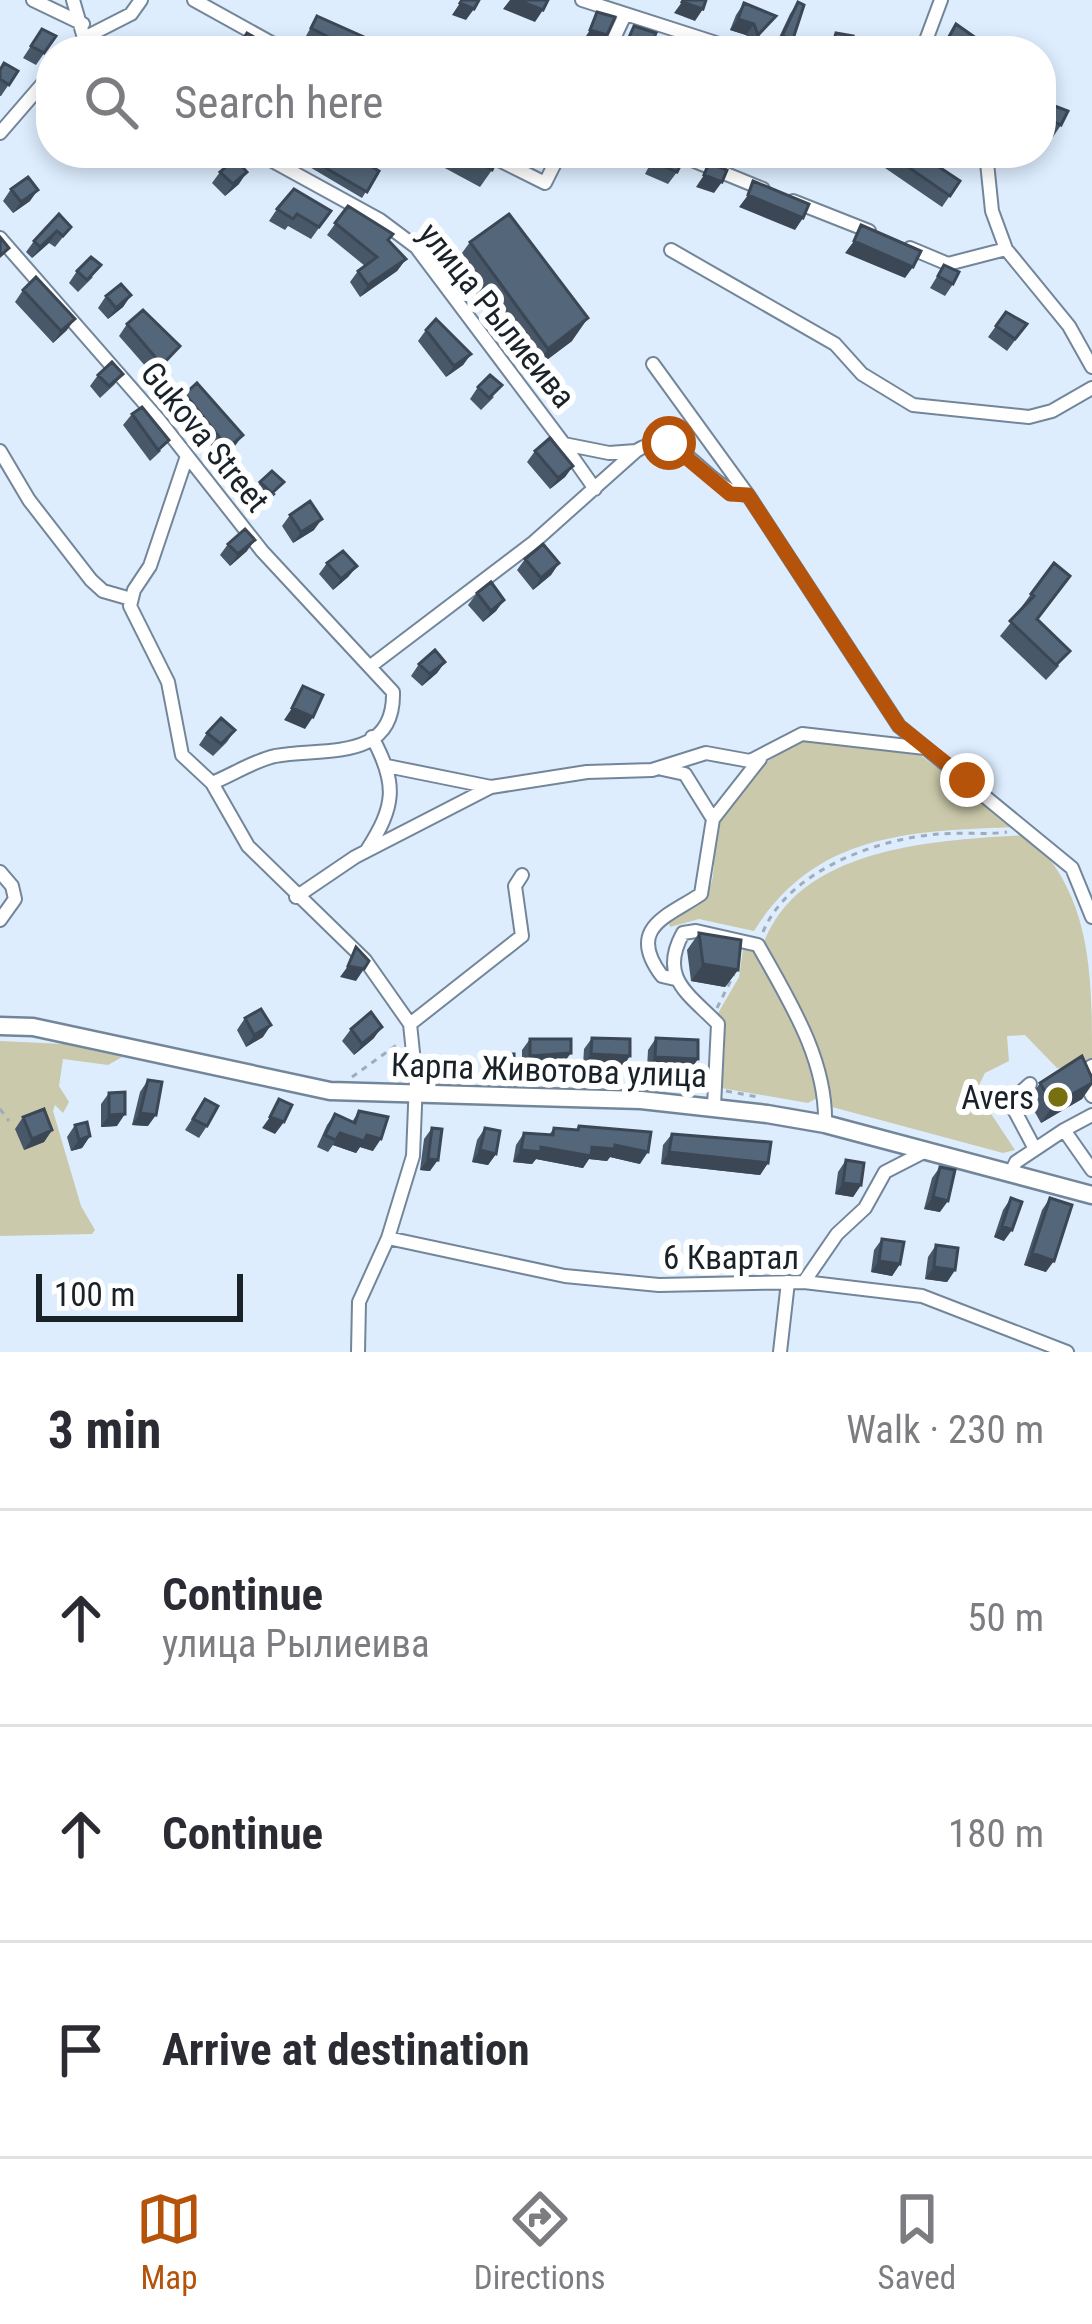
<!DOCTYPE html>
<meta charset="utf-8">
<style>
:root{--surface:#fff;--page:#f7f7f7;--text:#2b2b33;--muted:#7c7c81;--line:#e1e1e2;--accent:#b45309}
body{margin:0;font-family:"Roboto Condensed",sans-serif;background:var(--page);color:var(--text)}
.scale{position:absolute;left:36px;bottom:30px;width:207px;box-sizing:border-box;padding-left:12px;border:6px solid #1a2229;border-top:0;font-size:33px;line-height:42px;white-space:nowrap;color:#1a2229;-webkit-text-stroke:9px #fff;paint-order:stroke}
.stop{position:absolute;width:36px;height:36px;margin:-27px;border:9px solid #b45309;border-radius:50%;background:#fff}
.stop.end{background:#b45309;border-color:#fff;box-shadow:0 3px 12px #0008}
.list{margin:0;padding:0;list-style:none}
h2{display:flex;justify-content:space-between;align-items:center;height:156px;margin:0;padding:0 48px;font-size:51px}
h2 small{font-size:39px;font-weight:400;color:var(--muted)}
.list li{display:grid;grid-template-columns:78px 1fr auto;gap:36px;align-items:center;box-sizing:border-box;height:216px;padding:0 48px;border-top:3px solid var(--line)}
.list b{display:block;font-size:45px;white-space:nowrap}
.list p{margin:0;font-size:39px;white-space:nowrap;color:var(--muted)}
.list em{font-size:39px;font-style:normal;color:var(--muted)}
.icon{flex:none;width:66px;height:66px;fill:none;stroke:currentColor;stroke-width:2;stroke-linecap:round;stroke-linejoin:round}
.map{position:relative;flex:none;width:1092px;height:1352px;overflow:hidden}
.search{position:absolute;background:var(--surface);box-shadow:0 6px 18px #0003;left:36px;right:36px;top:36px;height:132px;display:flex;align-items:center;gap:30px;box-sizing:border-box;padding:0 42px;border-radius:48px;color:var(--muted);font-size:45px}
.sheet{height:804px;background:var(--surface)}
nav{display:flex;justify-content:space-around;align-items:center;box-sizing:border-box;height:168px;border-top:3px solid var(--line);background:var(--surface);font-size:33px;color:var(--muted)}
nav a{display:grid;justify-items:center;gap:6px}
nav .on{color:var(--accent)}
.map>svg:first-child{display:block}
</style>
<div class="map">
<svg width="1092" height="1352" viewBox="0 0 1092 1352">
<rect width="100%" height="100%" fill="#ddedfe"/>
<path fill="#cac9ab" d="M803,741l117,14 98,72c-106,4 -202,5 -264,104l-55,-12 -29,8 -2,-6c62,-30 38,-43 51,-97 7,-28 58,-77 84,-83z
M1029,835c63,62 63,139 63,225l-13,7 -22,1 -32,-33 -18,1 2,25 -24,12 -9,18 39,59 -12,3 -171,-46 -40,-117 -29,-45c36,-100 177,-105 266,-110z
M753,948c32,47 53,94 64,150l-9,5 -87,-15 4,-42 -8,-31 22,-38 4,-27z
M0,1041l64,3 58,13 -14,8 -45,-6 -4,27 10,16 -6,11 -8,-8 -2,6 28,95 14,24 -3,4 -92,2z"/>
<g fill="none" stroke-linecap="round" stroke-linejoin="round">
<defs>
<path id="street" d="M33,0l50,24
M73,0l11,38 -9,13
M194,0l92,51
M582,0l159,51
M102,51l-18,-13 47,-24 10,-14
M608,51l16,-34
M922,51l19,-51
M0,133l51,-59
M258,153l122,67 36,27 148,197 45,9 27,-2 -102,91 -162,123
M485,153l60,30 15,-30
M675,153l88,36
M793,201l76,30
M0,238l159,182 103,131 131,141c2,71 -71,55 -118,64 -22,5 -43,19 -63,27
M910,248l38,16 58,-15 -14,-38 -6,-58
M1006,249l63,77 23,41
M671,250l164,94 27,30 51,31 116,12 23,-6 40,-23
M653,364l95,131 151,231 173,142 20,49
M564,445l31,44
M0,451l29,49 62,80 12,11 28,8
M636,451c46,-29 69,41 112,44
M187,456l-37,110 -16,24 -4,16 38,76 14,73 30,28 36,63 117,114 45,64 6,57 -3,75 -25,82 -29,64 -1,50
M387,766l104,21
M662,769l23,5 28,45 -12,75c-32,22 -76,33 -39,82l13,3
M713,819l47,-60
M367,850c28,-44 31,-65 5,-113
M0,872l12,14 3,13 -15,21
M296,897l59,-40 136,-70 96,-15 65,-2 54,-17 44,8 52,-27 123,14
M410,1024l112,-88 -7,-50 7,-11
M1092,1066l-12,8 12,22
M1030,1084l-20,18 25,47
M714,1106l4,-82c-29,-30 -60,-46 -35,-91l13,-2 62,14c30,54 69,114 67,179
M1064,1130l28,-15
M1010,1174l6,-12 48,-32 28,40
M388,1238l177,38 94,9 145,-3 118,14 145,56
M804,1282l33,-48 28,-26 20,-36 39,-20
M780,1352l8,-70"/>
<path id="secondary" d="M0,1026l33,1 297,64 311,9 126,14 58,10 267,71"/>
</defs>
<use href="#street" stroke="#738699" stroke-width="16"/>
<use href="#secondary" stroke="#738699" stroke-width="21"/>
<path stroke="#9facba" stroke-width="3" stroke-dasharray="6 6" stroke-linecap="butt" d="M763,932c25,-61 115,-94 177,-98 22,-2 45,1 67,-2
M717,1008l17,-34
M352,1077l46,-33
M726,1091l32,6
M0,1109l9,12"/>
<use href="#street" stroke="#fff" stroke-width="12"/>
<use href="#secondary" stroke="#fff" stroke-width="16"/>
</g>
<path fill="#485868" d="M798,2l-13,49 -11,-3 16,-34z
M744,3l32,13 -26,31 -4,-12 -16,-5 6,-15z
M317,16l64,35h-47l-28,-15z
M956,24l32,27h-48z
M42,29l14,7 -20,29 -13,-7z
M0,69l18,2 -17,25h-1z
M51,89v21l-8,-9z
M1052,105l9,20 -8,12 -12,-6v-9z
M176,153h28l-8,12z
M286,153h63l30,18 -17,27z
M417,153h83l-8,17 -12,17z
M656,153h28l-7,19 -9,12 -23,-10z
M867,153h51l42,28 -18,26 -76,-52z
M220,172l19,12 -14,12 -13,-13z
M11,189l19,12 -17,12 -10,-12z
M348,206l41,35 17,18 -9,12 -37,26 -10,-15 8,-11 7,-5 -38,-31z
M277,209l54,2 -20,28 -23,-13 -3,4 -16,-9z
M71,227l-16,20 -6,-4 -17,15 -6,-6 8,-11z
M470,242l102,99 -40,30 -78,-107z
M944,265l9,19 -8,12 -15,-8z
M77,271l16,6 -15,15 -9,-9z
M23,290l44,40 -14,13 -38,-41z
M131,295l-8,12 -15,12 -10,-11 8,-12z
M1006,312l21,12 -20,27 -19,-14z
M127,324l53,22 -26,30 -35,-40z
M426,330l45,24 -8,11 -17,12 -28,-36z
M123,374l-9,11 -14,13 -10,-12 8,-11z
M478,387l16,10 -13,13 -11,-11z
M185,394l50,52 -15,13 -43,-53z
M132,414l29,37 -11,10 -27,-36z
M535,451l38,15 -8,11 -15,12 -23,-27z
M260,482l16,12 -12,11 -12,-12z
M290,515l24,15 -21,13 -11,-17z
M228,544l19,7 -17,15 -10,-11z
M525,559l34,4 -8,12 -18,15 -16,-20z
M327,563l30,3 -9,11 -15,13 -14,-16z
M1054,563l-17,57 22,46 -13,14 -46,-44 21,-26 -1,-1 11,-15z
M477,593l27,7 -8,11 -13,11 -15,-17z
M445,662l-8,11 -15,13 -11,-10 8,-12z
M235,730l-8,12 -14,14 -14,-11 8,-12z
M699,933l39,37 -13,17 -34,-6 -4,-31z
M245,1018l18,19 -17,10 -9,-17z
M351,1029l23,9 -20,17 -12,-14z
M592,1038l38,18 -8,11 -39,-2 1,-16z
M656,1038l42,21 -8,11 -43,-2 1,-18z
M530,1039l33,25 -41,3v-17z
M1092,1078v7l-10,14 -41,24 -13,-23 12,-17z
M148,1080v46l-16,-1 8,-33z
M109,1093l8,33 -16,1v-23z
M205,1099l2,27 -8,12 -14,-8z
M359,1111l14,40 -13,-4 -4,6 -23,-8 -5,7 -11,-5 10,-22 8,-11 17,8z
M23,1117l29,13 -8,12 -20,8 -9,-21z
M75,1125l15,11 -8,12 -11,3 -4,-14z
M579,1126l61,38 -30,-7 -3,4 -18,-2 -6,9 -47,-9 -4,5 -19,-2 3,-17 8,-12 25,2 5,-7 22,2z
M432,1128l-2,43 -10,-1 4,-31z
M485,1128l11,26 -8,11 -16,-3 5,-22z
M672,1134l96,29 -8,12 -99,-11 2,-19z
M846,1160l15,25 -8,12 -18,-3 3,-22z
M940,1167v45l-16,-3 8,-31z
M1011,1198l-7,43 -10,-4 9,-27z
M1050,1198l-4,74 -22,-7 18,-55z
M882,1239l18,25 -8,12 -21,-4 3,-22z
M936,1245l19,25 -8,12 -22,-3 3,-22z"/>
<path fill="#3b4755" d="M510,0h8l25,10 -8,12 -32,-13z
M682,2l21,7 -8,12 -21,-8z
M460,3l14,6 -8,11 -14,-5z
M738,19l16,5 -8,11 -16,-5z
M590,30l17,5 -9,12 -16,-5z
M782,36l11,3 -8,12 -11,-3z
M833,43l17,5 -2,3h-20z
M626,44l19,7h-24z
M247,172l-8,12 -14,12 8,-12z
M704,175l18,7 -8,11 -18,-6z
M38,190l-8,11 -17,12 8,-11z
M748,195l55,23 -8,12 -56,-23z
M57,231l-8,12 -17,15 8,-11z
M854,241l59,26 -8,11 -60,-25z
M406,259l-9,12 -37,26 8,-12z
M131,295l-8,12 -15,12 8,-11z
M588,318l-16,23 -40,30 16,-22z
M75,319l-8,11 -14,13 8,-12z
M471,354l-8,11 -17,12 8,-11z
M243,435l-8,11 -15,13 8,-11z
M573,466l-8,11 -15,12 8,-11z
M322,519l-8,11 -21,13 8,-11z
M255,540l-8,11 -17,15 8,-12z
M559,563l-8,12 -18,15 8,-12z
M357,566l-9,11 -15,13 8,-11z
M504,600l-8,11 -13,11 8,-11z
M445,662l-8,11 -15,13 8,-12z
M292,708l21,9 -8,12 -21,-9z
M703,964l35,6 -13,17 -34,-6z
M348,966l16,3 -8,12 -16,-4z
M271,1025l-8,12 -17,10 8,-12z
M382,1027l-8,11 -20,17 8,-11z
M571,1053l-8,11 -41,3 8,-11z
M591,1054l39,2 -8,11 -39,-2z
M655,1057l43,2 -8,11 -43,-2z
M496,1065l18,1 -4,6 -18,-1z
M1092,1083l-10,16 -41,24 12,-18z
M140,1113l16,2 -8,11 -16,-1z
M125,1114l-8,12 -16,1 8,-12z
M270,1117l14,5 -9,12 -13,-6z
M52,1130l-8,12 -20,8 8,-11z
M340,1133l27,2 14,4 -8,12 -13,-4 -4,6 -23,-8z
M90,1136l-8,12 -11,3 8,-11z
M615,1145l33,7 -8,12 -30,-7 -3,4 -18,-2 -6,9 -47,-9 -4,5 -19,-2 8,-12 20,-3h51z
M480,1150l16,4 -8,11 -16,-3z
M669,1152l99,11 -8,12 -99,-11z
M428,1159l10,1 -8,11 -10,-1z
M843,1183l18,2 -8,12 -18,-3z
M933,1197l15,4 -8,11 -16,-3z
M1002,1226l10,4 -8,11 -10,-4z
M1032,1253l22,8 -8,11 -22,-7z
M879,1261l21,3 -8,12 -21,-4z
M934,1267l21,3 -8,12 -22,-3z"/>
<path fill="#546679" stroke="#3b4755" stroke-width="3" d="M462,0h17l-5,9 -14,-6z
M518,0h30l-5,10z
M683,0h23l-3,9 -21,-7z
M798,2l6,3 -11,34 -11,-3z
M744,3l32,13 -18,19 -4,-11 -16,-5z
M597,12l18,5 -8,18 -17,-5z
M317,16l67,30 -3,5h-26l-44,-23z
M956,24l34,24 -2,3h-30l-13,-7z
M634,26l22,7 -7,18 -23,-7z
M42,29l14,7 -12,17 -13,-7z
M247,33l30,17 -39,1 -2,-1z
M836,33l17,3 -3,12 -17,-5z
M4,63l14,8 -9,14 -9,-6v-9z
M1052,105l16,6 -7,14 -15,-7z
M300,153h49l30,18 -12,21z
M462,153h38l-8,17z
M658,153h26l2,1 -9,18 -24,-10z
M888,153h30l42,28 -10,15z
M235,159l12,13 -14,12 -13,-12z
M709,163l18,7 -5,12 -18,-7z
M28,177l10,13 -17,12 -10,-13z
M753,181l56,23 -6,14 -55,-23z
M294,189l37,22 -12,16 -22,-13 -4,5 -16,-10z
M348,206l45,28 -5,6 18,19 -38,26 -10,-14 19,-14 -42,-34z
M59,214l12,13 -8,9 -6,-5 -17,16 -6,-6z
M509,214l79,104 -40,31 -78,-107z
M861,225l60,26 -8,16 -59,-26z
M0,237l9,11 -9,8z
M91,257l10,8 -14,15 -10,-9z
M944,265l15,7 -6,12 -15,-8z
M36,277l39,42 -14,12 -38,-41z
M121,284l10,11 -15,13 -10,-12z
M143,310l37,36 -18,19 -35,-41z
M1006,312l21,12 -12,15 -19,-13z
M436,319l35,35 -17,12 -28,-36z
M112,362l11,12 -14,12 -11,-11z
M490,375l12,10 -13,13 -11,-11z
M197,383l46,52 -15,13 -43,-54z
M142,407l27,33 -11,10 -26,-36z
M550,438l23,28 -15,12 -23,-27z
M272,471l12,11 -12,11 -12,-11z
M310,501l12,18 -21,13 -11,-17z
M245,529l10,11 -17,14 -10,-10z
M543,544l16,19 -18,15 -16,-19z
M343,551l14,15 -16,13 -14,-16z
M1054,563l16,13 -33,43 33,32 -14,14 -46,-44 24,-25 -3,-2z
M491,582l13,18 -13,11 -14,-18z
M435,650l10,12 -15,12 -11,-10z
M303,686l20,9 -10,22 -21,-9z
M221,718l14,12 -14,14 -14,-11z
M699,933l42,7 -3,30 -35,-6z
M356,947l13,14 -5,8 -16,-3z
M261,1009l10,16 -17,10 -9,-17z
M371,1012l11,15 -20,17 -11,-15z
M592,1038l38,1v17l-39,-2z
M656,1038l42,2v19l-43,-2z
M530,1039h41v14l-41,3z
M496,1054h18v12l-18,-1z
M1082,1056l10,22v5l-39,22 -13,-22z
M148,1080l14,2 -6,33 -16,-2z
M125,1092v22l-16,1v-22z
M205,1099l13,7 -11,20 -14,-7z
M279,1099l13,6 -8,17 -14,-5z
M44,1109l8,21 -20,9 -9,-22z
M359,1111l29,6 -7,22 -14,-4 -3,6 -24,-8 -4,7 -11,-5 10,-21 20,9z
M87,1122l3,14 -11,4 -4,-15z
M579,1126l72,6 -3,20 -33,-7v4l-23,-2 -1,9 -50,-9v5l-20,-2 3,-17 29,2 1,-7 24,2z
M432,1128l10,1 -4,31 -10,-1z
M485,1128l15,3 -4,23 -16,-4z
M672,1134l99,8 -3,21 -99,-11z
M846,1160l18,3 -3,22 -18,-2z
M940,1167l15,3 -7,31 -15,-4z
M1011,1198l11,4 -10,28 -10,-4z
M1050,1198l22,7 -18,56 -22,-8z
M882,1239l22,3 -4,22 -21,-3z
M936,1245l22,3 -3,22 -21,-3z"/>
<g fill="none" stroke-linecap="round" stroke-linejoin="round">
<path stroke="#b45309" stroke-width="15" d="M669,443l61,51 18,1 151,231 68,54"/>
</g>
<circle fill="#767011" stroke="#fff" stroke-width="4.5" cx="1058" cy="1097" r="12"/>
<g text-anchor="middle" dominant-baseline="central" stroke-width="12" stroke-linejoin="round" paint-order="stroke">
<g font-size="33" fill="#1a2229" stroke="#fff">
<text transform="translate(497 315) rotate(51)">улица Рылиеива</text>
<text transform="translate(205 437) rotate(51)">Gukova Street</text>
<text transform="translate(549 1070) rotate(2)">Карпа Животова улица</text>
<text x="731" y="1257">6 Квартал</text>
</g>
<g font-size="33" fill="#1a2229" stroke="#fff" text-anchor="end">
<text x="1034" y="1097">Avers</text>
</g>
</g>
</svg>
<div class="scale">100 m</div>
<div class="stop" style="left:669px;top:443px"></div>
<div class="stop end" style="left:967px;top:780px"></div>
<div class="search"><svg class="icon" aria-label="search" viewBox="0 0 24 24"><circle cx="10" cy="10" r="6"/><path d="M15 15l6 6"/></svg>Search here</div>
</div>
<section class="sheet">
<h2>3 min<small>Walk · 230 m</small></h2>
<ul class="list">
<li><svg class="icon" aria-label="ahead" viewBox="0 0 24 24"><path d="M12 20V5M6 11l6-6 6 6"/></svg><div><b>Continue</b><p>улица Рылиеива</p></div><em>50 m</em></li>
<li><svg class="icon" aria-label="ahead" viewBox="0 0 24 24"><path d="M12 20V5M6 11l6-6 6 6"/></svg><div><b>Continue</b></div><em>180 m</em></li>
<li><svg class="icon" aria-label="arrive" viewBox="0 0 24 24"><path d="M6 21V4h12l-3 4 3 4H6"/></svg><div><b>Arrive at destination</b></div></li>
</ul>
</section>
<nav>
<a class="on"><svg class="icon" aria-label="map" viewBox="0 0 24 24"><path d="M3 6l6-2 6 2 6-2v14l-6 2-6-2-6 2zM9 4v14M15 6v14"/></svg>Map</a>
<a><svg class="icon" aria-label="directions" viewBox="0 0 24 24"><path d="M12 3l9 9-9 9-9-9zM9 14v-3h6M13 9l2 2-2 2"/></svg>Directions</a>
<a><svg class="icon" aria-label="saved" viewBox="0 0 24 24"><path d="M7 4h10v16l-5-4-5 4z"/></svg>Saved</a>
</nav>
